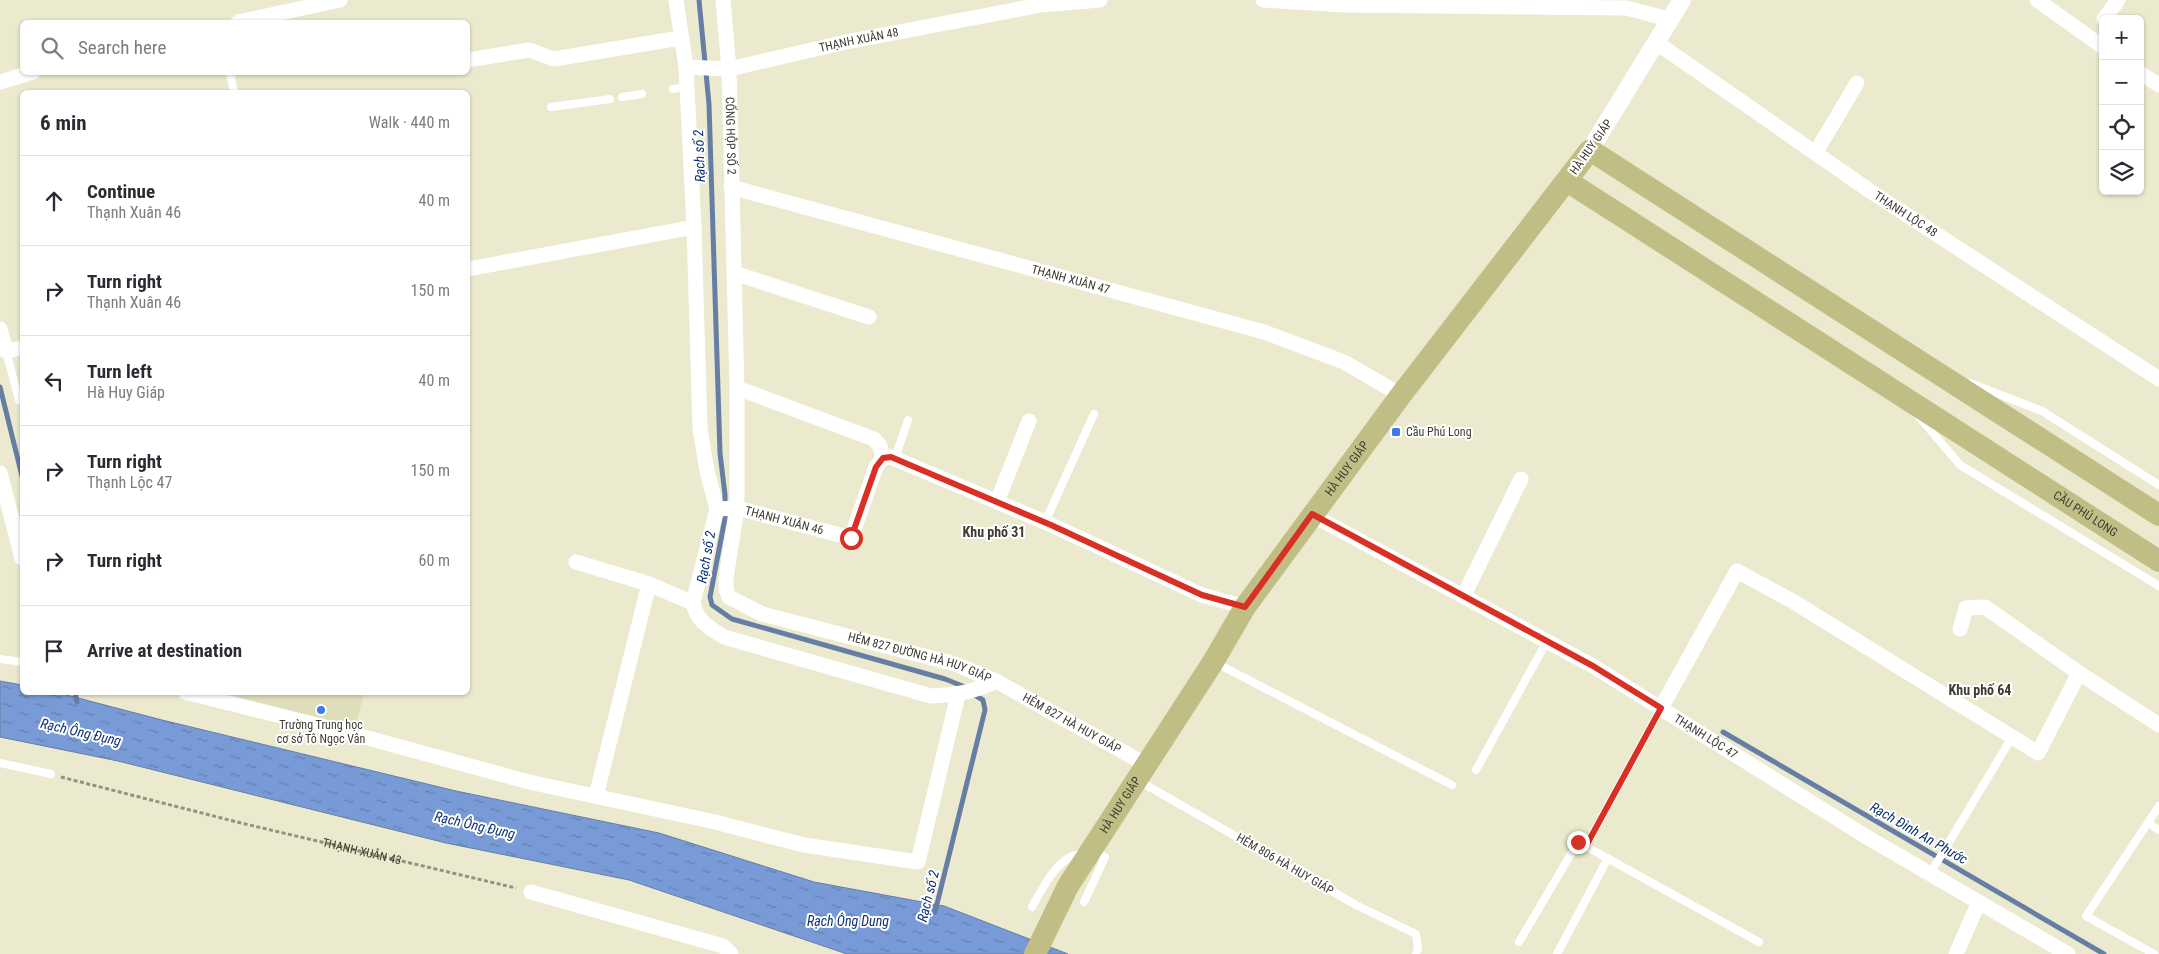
<!DOCTYPE html>
<meta charset="utf-8">
<style>
:root{--surface:#fff;--page:#f2f2f3;--text:#2b2b33;--muted:#7c7c81;--line:#e1e1e2}
body{margin:0;font-family:"Roboto Condensed",sans-serif;background:var(--page);color:var(--text)}
.controls{position:absolute;right:15px;top:15px;display:grid;overflow:hidden;border-radius:8px;box-shadow:0 1px 4px #0004}
.controls button{width:45px;height:45px;display:grid;place-items:center;padding:0;border:0;border-bottom:1px solid var(--line);background:var(--surface);color:var(--text);font:25px sans-serif}
.stop{position:absolute;width:15px;height:15px;margin:-11px;border:4px solid #d93025;border-radius:50%;background:#fff}
.stop.end{background:#d93025;border-color:#fff;box-shadow:0 1px 5px #0008}
.list{margin:0;padding:0;list-style:none}
h2{display:flex;justify-content:space-between;align-items:center;height:65px;margin:0;padding:0 20px;font-size:21px}
h2 small{font-size:16px;font-weight:400;color:var(--muted)}
.list li{display:grid;grid-template-columns:32px 1fr auto;gap:15px;align-items:center;box-sizing:border-box;height:90px;padding:0 20px;border-top:1px solid var(--line)}
.list b{display:block;font-size:19px;white-space:nowrap}
.list p{margin:0;font-size:16px;white-space:nowrap;color:var(--muted)}
.list em{font-size:16px;font-style:normal;color:var(--muted)}
.icon{flex:none;width:28px;height:28px;fill:none;stroke:currentColor;stroke-width:2;stroke-linecap:round;stroke-linejoin:round}
.map{position:relative;flex:none;width:2159px;height:954px;overflow:hidden}
.search{position:absolute;background:var(--surface);box-shadow:0 1px 4px #0004;left:20px;top:20px;width:450px;height:55px;display:flex;align-items:center;gap:12px;box-sizing:border-box;padding:0 18px;border-radius:8px;color:var(--muted);font-size:19px}
.panel{position:absolute;background:var(--surface);box-shadow:0 1px 4px #0004;left:20px;top:90px;width:450px;height:605px;border-radius:8px}
.map>svg:first-child{display:block}
</style>
<div class="map">
<svg width="2159" height="954" viewBox="0 0 2159 954">
<defs>
<pattern id="water-ripples" width="26" height="14" patternUnits="userSpaceOnUse" patternTransform="scale(1.25)"><rect width="26" height="14" fill="#789ad6"/><path d="M2 4q2-2 4 0t4 0M15 11q2-2 4 0t4 0" fill="none" stroke="#647fae"/></pattern>
</defs>
<rect width="100%" height="100%" fill="#ebeace"/>
<path fill="#dfdebb" d="M209,693h155l-9,35z"/>
<path fill="url(#water-ripples)" stroke="#667ea4" d="M0,681l22,4v7l37,1 103,27 294,71 203,42 155,49 130,24 124,48h-221l-218,-74 -183,-37 -328,-82 -118,-24z"/>
<g fill="none" stroke-linecap="round" stroke-linejoin="round">
<path stroke="#667ea4" stroke-width="5" d="M699,0l10,104 11,349 5,42v23l-15,79 2,8 20,14 213,60 20,8
M0,387l22,89
M75,692l2,10
M1723,732l381,222
M935,912l50,-202 -2,-10 -10,-6"/>
<path stroke="#93927f" stroke-width="3" stroke-dasharray="4 2.5" stroke-linecap="butt" id="s1" d="M61,777l180,46 275,65"/>
<path stroke="#fff" stroke-width="8" d="M230,72l4,20
M673,89l12,-2
M622,97l20,-3
M551,107l59,-8
M6,351l13,49
M1970,383l72,28 117,74
M1919,417l41,48 199,121
M895,458l13,-38
M1045,522l49,-108
M0,659l22,3
M1214,662l238,123
M0,763l51,11
M1476,770l71,-129
M1139,781l217,124 60,29 2,14 -2,6
M2148,823l11,7
M1586,846l75,-138
M1930,874l82,-137
M1032,907c17,-30 33,-66 73,-50l-21,45
M1519,942l59,-100 181,100
M1557,954l51,-96
M2154,954l-68,-38 73,-110"/>
<g stroke="#fff" stroke-width="15">
<path id="s2" d="M723,0l6,69 8,319 137,51 6,7 3,12"/>
<path d="M1263,0l81,5 283,3 44,12"/>
<path d="M2037,0l66,47"/>
<path d="M2104,19l14,-19"/>
<path d="M238,22l102,-22"/>
<path id="s3" d="M1657,43l213,148 289,188"/>
<path d="M468,60l61,-10 25,9 126,-21"/>
<path id="s4" d="M686,67l43,2 117,-27 195,-37 59,-5"/>
<path d="M2140,73l19,12"/>
<path d="M0,82l33,-10"/>
<path d="M1816,152l41,-69"/>
<path id="s5" d="M731,187l533,145 80,30 57,33"/>
<path d="M468,269l226,-42 -8,-160 -10,-67"/>
<path d="M734,273l135,44"/>
<path d="M0,329l6,22 16,-3"/>
<path id="s6" d="M737,388v120l-11,70v11l3,8 33,17 193,50 41,17 151,84"/>
<path d="M0,473l22,85"/>
<path d="M997,502l32,-81"/>
<path id="s7" d="M717,509l20,-1 114,30 25,-71 7,-9 8,-1 154,65 157,73 43,12"/>
<path id="s8" d="M1312,515l281,151 272,170 203,118"/>
<path d="M576,562l73,22 44,19"/>
<path d="M1464,595l57,-116"/>
<path d="M693,603l24,-94 -10,-38 -7,-42 -6,-202"/>
<path d="M693,603c4,18 15,24 31,34l207,59c24,-1 43,-4 65,-15"/>
<path d="M2079,673l80,52"/>
<path d="M185,692l168,42 176,48 186,40 89,23 114,17 40,-167"/>
<path d="M1661,708l76,-137 57,31 244,151 41,-80 -94,-66 -19,1 -6,21"/>
<path d="M596,796l53,-212"/>
<path d="M531,892l192,54 8,8"/>
<path d="M1956,954l23,-52"/>
</g>
<path stroke="#fff" stroke-width="18" d="M1590,150l92,-150"/>
<g stroke="#c1be85" stroke-width="22">
<path id="s9" d="M1567,181l592,380"/>
<path id="s10" d="M1035,954l33,-68 145,-224 32,-55 156,-212 189,-245 569,365"/>
</g>
</g>
<g fill="none" stroke-linecap="round" stroke-linejoin="round">
<path stroke="#d93025" stroke-width="6" d="M851,538l25,-71 7,-9 8,-1 160,68 151,70 43,12 67,-93 281,152 68,42 -75,138 -8,-4"/>
</g>
<g fill="#3e7ae9" stroke="#fff" stroke-width="2">
<rect x="1391" y="427" width="10" height="10" rx="2.5"/>
<circle cx="321" cy="710" r="5"/>
</g>
<g text-anchor="middle" dominant-baseline="central" stroke-width="4" stroke-linejoin="round" paint-order="stroke">
<g font-size="12" fill="#3d3c31" stroke="#fff">
<text stroke="none"><textPath href="#s4" startOffset="176">THẠNH XUÂN 48</textPath></text>
<text stroke="none"><textPath href="#s2" startOffset="136">CỐNG HỘP SỐ 2</textPath></text>
<text transform="translate(1591 147) rotate(-55)">HÀ HUY GIÁP</text>
<text stroke="none"><textPath href="#s3" startOffset="302">THẠNH LỘC 48</textPath></text>
<text stroke="none"><textPath href="#s5" startOffset="352">THẠNH XUÂN 47</textPath></text>
<text stroke="none"><textPath href="#s10" startOffset="578">HÀ HUY GIÁP</textPath></text>
<text stroke="none"><textPath href="#s9" startOffset="616">CẦU PHÚ LONG</textPath></text>
<text stroke="none"><textPath href="#s7" startOffset="69">THẠNH XUÂN 46</textPath></text>
<text stroke="none"><textPath href="#s6" startOffset="411">HẺM 827 ĐƯỜNG HÀ HUY GIÁP</textPath></text>
<text stroke="none"><textPath href="#s6" startOffset="578">HẺM 827 HÀ HUY GIÁP</textPath></text>
<text stroke="none"><textPath href="#s8" startOffset="452">THẠNH LỘC 47</textPath></text>
<text stroke="none"><textPath href="#s10" startOffset="172">HÀ HUY GIÁP</textPath></text>
<text stroke="none"><textPath href="#s1" startOffset="310">THẠNH XUÂN 43</textPath></text>
<text transform="translate(1285 864) rotate(30)">HẺM 806 HÀ HUY GIÁP</text>
</g>
<g font-size="12" fill="#3d3c31" stroke="#fff" text-anchor="start">
<text x="1406" y="432">Cầu Phú Long</text>
<text x="321" y="725" text-anchor="middle">Trường Trung học<tspan x="321" dy="14">cơ sở Tô Ngọc Vân</tspan></text>
</g>
<g font-size="14" font-style="italic" fill="#0b3176" stroke="#fff">
<text transform="translate(699 156) rotate(-92)">Rạch số 2</text>
<text transform="translate(706 557) rotate(-80)">Rạch số 2</text>
<text transform="translate(81 732) rotate(13)">Rạch Ông Đụng</text>
<text transform="translate(475 825) rotate(13)">Rạch Ông Đụng</text>
<text transform="translate(1919 833) rotate(30)">Rạch Đình An Phước</text>
<text transform="translate(928 896) rotate(-76)">Rạch số 2</text>
<text x="848" y="921">Rạch Ông Dung</text>
</g>
<g font-size="14" font-weight="bold" fill="#3d3c31" stroke="#fff">
<text x="994" y="532">Khu phố 31</text>
<text x="1980" y="690">Khu phố 64</text>
</g>
</g>
</svg>
<div class="controls">
<button>+</button>
<button>−</button>
<button><svg class="icon" aria-label="locate" viewBox="0 0 24 24"><circle cx="12" cy="12" r="6"/><path d="M12 2v4M12 18v4M2 12h4M18 12h4"/></svg></button>
<button><svg class="icon" aria-label="layers" viewBox="0 0 24 24"><path d="M12 4l9 5-9 5-9-5zM3 14l9 5 9-5"/></svg></button>
</div>
<div class="stop" style="left:851px;top:538px"></div>
<div class="stop end" style="left:1578px;top:842px"></div>
<div class="search"><svg class="icon" aria-label="search" viewBox="0 0 24 24"><circle cx="10" cy="10" r="6"/><path d="M15 15l6 6"/></svg>Search here</div>
<section class="panel">
<h2>6 min<small>Walk · 440 m</small></h2>
<ul class="list">
<li><svg class="icon" aria-label="ahead" viewBox="0 0 24 24"><path d="M12 20V5M6 11l6-6 6 6"/></svg><div><b>Continue</b><p>Thạnh Xuân 46</p></div><em>40 m</em></li>
<li><svg class="icon" aria-label="right" viewBox="0 0 24 24"><path d="M7 20v-9h11M14 6l5 5-5 5"/></svg><div><b>Turn right</b><p>Thạnh Xuân 46</p></div><em>150 m</em></li>
<li><svg class="icon" aria-label="left" viewBox="0 0 24 24"><path d="M17 20v-9H6M10 6l-5 5 5 5"/></svg><div><b>Turn left</b><p>Hà Huy Giáp</p></div><em>40 m</em></li>
<li><svg class="icon" aria-label="right" viewBox="0 0 24 24"><path d="M7 20v-9h11M14 6l5 5-5 5"/></svg><div><b>Turn right</b><p>Thạnh Lộc 47</p></div><em>150 m</em></li>
<li><svg class="icon" aria-label="right" viewBox="0 0 24 24"><path d="M7 20v-9h11M14 6l5 5-5 5"/></svg><div><b>Turn right</b></div><em>60 m</em></li>
<li><svg class="icon" aria-label="arrive" viewBox="0 0 24 24"><path d="M6 21V4h12l-3 4 3 4H6"/></svg><div><b>Arrive at destination</b></div></li>
</ul>
</section>
</div>
